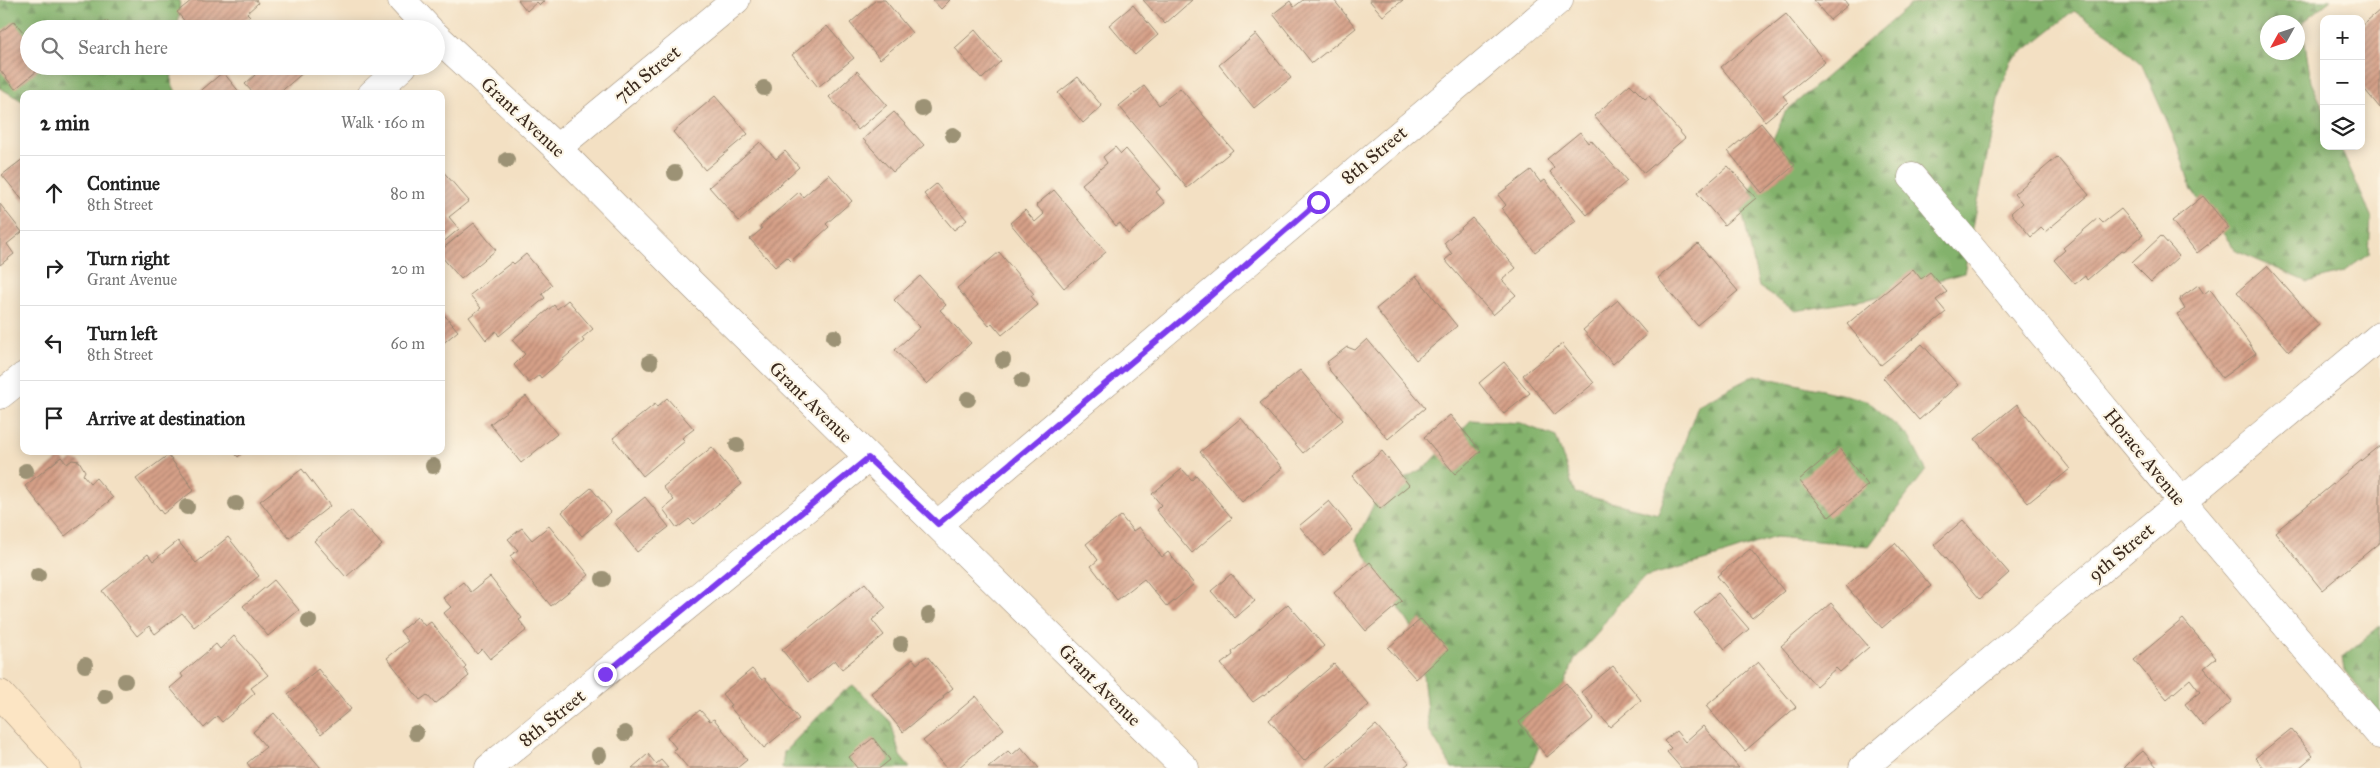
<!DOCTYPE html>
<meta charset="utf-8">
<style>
:root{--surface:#fff;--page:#f2f2f2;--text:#222;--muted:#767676;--line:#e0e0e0}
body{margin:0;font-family:"IM FELL Great Primer",serif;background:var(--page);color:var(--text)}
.controls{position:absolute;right:15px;top:15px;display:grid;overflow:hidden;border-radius:10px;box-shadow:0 2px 12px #0003}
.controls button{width:45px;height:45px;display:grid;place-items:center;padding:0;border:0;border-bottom:1px solid var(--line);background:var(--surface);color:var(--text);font:25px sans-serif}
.compass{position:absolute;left:2260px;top:15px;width:45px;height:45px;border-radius:50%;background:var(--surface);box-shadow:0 2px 12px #0003;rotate:230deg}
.stop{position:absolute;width:15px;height:15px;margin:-11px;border:4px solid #7c3aed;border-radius:50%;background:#fff}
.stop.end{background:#7c3aed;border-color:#fff;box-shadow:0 1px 5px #0008}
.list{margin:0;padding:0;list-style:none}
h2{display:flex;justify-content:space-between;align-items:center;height:65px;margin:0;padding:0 20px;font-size:21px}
h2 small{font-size:16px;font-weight:400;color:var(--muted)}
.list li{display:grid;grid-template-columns:32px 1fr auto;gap:15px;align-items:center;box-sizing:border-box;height:75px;padding:0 20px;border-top:1px solid var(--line)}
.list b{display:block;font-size:19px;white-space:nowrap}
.list p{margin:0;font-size:16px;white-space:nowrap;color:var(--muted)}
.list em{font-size:16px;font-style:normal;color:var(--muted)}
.icon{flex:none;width:28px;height:28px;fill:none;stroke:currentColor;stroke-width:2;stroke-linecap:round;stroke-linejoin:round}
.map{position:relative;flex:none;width:2380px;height:768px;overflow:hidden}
.search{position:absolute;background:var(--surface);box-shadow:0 2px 12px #0003;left:20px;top:20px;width:425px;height:55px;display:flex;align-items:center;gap:12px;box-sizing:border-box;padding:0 18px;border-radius:28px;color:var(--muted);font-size:19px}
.panel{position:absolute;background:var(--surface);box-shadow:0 2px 12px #0003;left:20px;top:90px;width:425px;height:365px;border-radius:10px}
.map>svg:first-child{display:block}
</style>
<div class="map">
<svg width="2380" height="768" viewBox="0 0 2380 768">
<defs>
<pattern id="forest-firs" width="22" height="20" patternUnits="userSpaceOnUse" patternTransform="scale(1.25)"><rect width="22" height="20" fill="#83b26c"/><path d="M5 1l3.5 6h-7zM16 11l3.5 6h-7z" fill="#6c9158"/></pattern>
<pattern id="building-hatch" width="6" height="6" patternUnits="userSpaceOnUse" patternTransform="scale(1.25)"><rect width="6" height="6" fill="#d6a088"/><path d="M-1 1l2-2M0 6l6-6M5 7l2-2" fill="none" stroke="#af836f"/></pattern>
</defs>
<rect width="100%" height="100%" fill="#fcf5e5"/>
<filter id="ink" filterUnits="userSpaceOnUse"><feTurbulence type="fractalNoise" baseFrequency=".02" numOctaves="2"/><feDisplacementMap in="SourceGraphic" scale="10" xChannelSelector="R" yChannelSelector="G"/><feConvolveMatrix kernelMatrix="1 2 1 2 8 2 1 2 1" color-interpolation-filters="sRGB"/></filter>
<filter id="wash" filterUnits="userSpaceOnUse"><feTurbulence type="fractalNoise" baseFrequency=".0096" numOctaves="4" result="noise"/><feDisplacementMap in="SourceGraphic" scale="20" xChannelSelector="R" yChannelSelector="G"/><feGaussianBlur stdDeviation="1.12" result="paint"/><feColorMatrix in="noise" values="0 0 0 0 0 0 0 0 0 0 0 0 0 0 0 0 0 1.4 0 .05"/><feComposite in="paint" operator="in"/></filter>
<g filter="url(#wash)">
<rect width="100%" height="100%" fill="#f3e0c3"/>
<path fill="url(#forest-firs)" stroke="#5f6e45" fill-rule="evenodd" d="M0,0h180l-2,29h-149v37h144l-2,16 6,12h-153v8l-24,-14z
M1939,0h392l-29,23 9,59 13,28v36h16l31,70 -2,38 -26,18 -35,10 -72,-31 -44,-60 -14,-44 -36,-82 -30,-29 -38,-25 -63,50 -12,34 -35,178 -96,26 -73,12 -36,-24 -17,-77 43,-98 125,-107zM2268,22h30v30h-30z
M1755,375l112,25 42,37 17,33 -57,76 -94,-9 -68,23 -63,17 -28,29 -20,29 -21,24 -45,109h-78l-23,-38 -10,-91 -63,-99 24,-48 47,-26 44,-46 49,3 36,14 19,56 83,21 40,-109z
M2380,626v89l-36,-45 -2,-13z
M853,685l38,37 9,34 10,12h-128l2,-16 56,-58z"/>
<g id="blocks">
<path fill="url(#building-hatch)" d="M192,0h64l2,3 -11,10 3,3 -16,13h-43l-14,-17z
M518,0h27l-5,5 -3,-3 -10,9z
M876,0h9l27,33 -32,26 -30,-36z
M933,0h17l-9,9z
M1143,0h49l-27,24z
M1303,0h31l22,28 -44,35 -39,-49 17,-13 4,6z
M1369,0h34l-20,16z
M1813,0h31l4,5 -18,15z
M1133,5l25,30 -23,20 -26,-30z
M2380,10v98l-19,-23v-59z
M1786,14l39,48 -42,34 5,6 -23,19 -44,-54z
M107,20l6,9h-17z
M288,20l7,9h-25l6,-5 3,4z
M14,21l15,18v27h14l-28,23 -15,-19v-37z
M827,26l27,32 -36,29 -26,-32z
M975,30l26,31 -19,18 -27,-31z
M1256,34l35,44 -37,30 -35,-43z
M247,66h64l-33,28h-24l-9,-10 10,-9z
M857,71l30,34 -29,25 -29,-33z
M223,72l18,22h-44z
M1078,77l24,29 -19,17 -25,-30z
M1630,84l15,15 4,-3 36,42 -41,35 -50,-57z
M1144,86l15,19 21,-17 53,62 -46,38 -68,-82z
M715,96l33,38 -43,36 -32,-38z
M894,112l30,33 -31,27 -30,-33z
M1761,123l34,42 -33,28 -34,-42z
M1580,132l8,11 3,-3 36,41 -40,34 -37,-43 4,-4 -7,-9z
M760,142l16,17 9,-8 14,16 -60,54 -30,-34z
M1115,147l6,7 5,-5 34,40 -4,3 9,11 -37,31 -8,-11 -4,3 -34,-42 25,-21 -4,-6z
M2057,157l32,38 -44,37 -4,-4 -10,9 -20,-24 11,-10 -8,-9z
M24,158v44l-22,-27z
M1728,166l28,32 -32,27 -27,-32z
M441,169l28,32 -20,16 10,12 -18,15z
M1531,170l10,13 4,-3 31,41 -41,31 -33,-43 4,-4 -8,-10z
M829,174l23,27 -26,23 3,3 -38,34 -4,-4 -12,10 -25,-28 12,-10 -2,-3 39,-34 4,5z
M936,184l31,36 -13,10 -30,-36z
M1054,190l52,62 -42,36 -54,-65 15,-13 10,12 9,-8 -8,-9z
M2203,196l26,32 -32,25 -25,-32z
M0,204l22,28 -15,12 7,10 -14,11z
M2121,209l22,26 -19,16 -2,-1 -35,30 -2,-4 -10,8 -21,-24 11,-10 -2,-2 35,-30 5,5z
M1472,218l44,50 -14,12 14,15 -23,20 -48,-55 7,-6 -8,-11z
M474,223l22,27 -35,29 -20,-23v-6z
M2161,236l18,20 -28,26 -19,-19z
M1698,244l40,47 -41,34 -39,-47z
M999,252l35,42 -3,2 7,9 -36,30 -10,-12 -3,3 -32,-38z
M526,254l26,31 -10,9 3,4 -46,38 -3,-5 -10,9 -17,-23 12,-9 -11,-13 42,-33 2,2z
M2267,266l52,59 -30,26 -52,-59z
M1913,269l8,10 9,-7 17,20 -11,8 10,12 -65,53 -34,-41z
M920,276l26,29 -6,5 31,33 -44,41 -32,-34 25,-23 -26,-27z
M1416,276l41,50 -41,34 -40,-51z
M2198,285l6,9 6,-5 46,64 -34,25 -45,-64 8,-5 -6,-10z
M568,300l25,29 -11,9 2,3 -43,37 -2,-3 -10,8 -15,-18 11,-11 -13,-14 42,-35 3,4z
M1618,300l29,34 -34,30 -30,-34z
M441,311l17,20 -17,14z
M1367,339l58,69 -37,31 -58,-68 -3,-9 20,-15 8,3z
M1562,344l32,39 -39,32 -32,-40z
M1922,344l36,41 -39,35 -36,-42z
M1504,362l26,31 -26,21 -25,-31z
M1300,370l43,50 -40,33 -43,-50z
M526,396l31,38 -36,29 -31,-39z
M667,398l27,31 -12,9 3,3 -42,35 -30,-38 42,-34 2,3z
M2017,404l53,65 -42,34 -53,-64z
M1450,415l31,36 -26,23 -31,-37z
M1241,418l41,50 -40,34 -42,-50z
M2380,445v97l-58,48 -47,-58z
M712,447l30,37 -48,40 -5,-5 -12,9 -14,-19 11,-9 -11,-13z
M1838,447l30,38 -39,32 -30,-37z
M233,451h12l-7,6z
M1382,451l27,34 -29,24 -28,-33z
M168,455l26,35 -31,24 -27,-35z
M61,457l6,7 5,-4 7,1 6,10 -2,4 7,8 6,-5 17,20 -48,38 -40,-50z
M302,469l28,37 -41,32 -29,-37z
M1182,469l10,11 4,-5 36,43 -40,35 -36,-43 5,-5 -9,-11z
M591,488l20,24 -29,24 -20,-24z
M645,497l24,30 -32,25 -23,-30z
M1329,501l24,29 -29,25 -25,-29z
M351,510l31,35 -36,32 -32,-36z
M1121,516l12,15 6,-4 23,30 6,-5 26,32 -27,23 -23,-28 -27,21 -26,-34 7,-6 -12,-16z
M1963,520l46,53 -29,26 -46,-54z
M549,526l40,49 -38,31 -41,-50 8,-6 -10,-11 14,-11 10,12z
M228,537l31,39 -65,51 -12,-14 -27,21 -6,-8 -12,10 -35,-45 46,-37 5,7 25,-20 18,22z
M1895,543l36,43 -49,42 -36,-42z
M1750,549l34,42 -32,27 -35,-42z
M1370,562l32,39 -36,30 -32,-38z
M1231,574l24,27 -20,17 -24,-27z
M490,577l32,41 -3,2 8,10 -37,29 -8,-10 -5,5 -33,-41 7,-6 -8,-9 20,-16 8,10z
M274,580l25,30 -31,26 -25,-30z
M865,583l21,25 -14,12 12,15 -42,34 -7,-9 -27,22 -26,-32z
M1718,593l31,36 -24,20 -31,-36z
M1831,603l38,44 -29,25 -4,-4 -20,18 -35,-40z
M1288,604l36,42 -60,50 -1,-1 -10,7 -32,-38 12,-9 -1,-3z
M417,617l8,9 6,-4 35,44 -2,2 5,8 -34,28 -8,-9 -7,5 -33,-42 21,-17 -8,-10z
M1421,619l27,31 -32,29 -28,-31z
M2183,619l33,39 -12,10 28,33 -29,25 -18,-22 15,-12 -10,-13 -23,20 -33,-39z
M234,636l34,39 -17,13 4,5 -33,29 -5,-6 -13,12 -34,-40 13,-11 -2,-3 35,-30 4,5z
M927,656l26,32 -10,8 1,2 -41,34 -32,-39 42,-34 4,5z
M1758,662l38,45 -51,44 -39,-45z
M1334,664l35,41 -65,56 -35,-41z
M1613,666l28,34 -31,27 -29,-35z
M318,669l33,40 -30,25 -33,-40z
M752,669l10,11 3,-2 34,41 -35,29 -35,-42 2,-1 -9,-11z
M1566,683l28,35 -47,39 -28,-35z
M976,696l28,33 -46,39h-12l-23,-27z
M700,710l10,11 4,-2 33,41 -10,8h-49l-15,-18 3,-2 -9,-11z
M274,713l47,55h-70l-4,-5 19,-16 -13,-15z
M1376,725l33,38 -6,5h-78z
M1703,726l36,42h-58l-14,-16 4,-4 -7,-7 12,-10 9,11z
M2291,729l22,27 -14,12h-35l-9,-10z
M873,738l17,22 -10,8h-23l-8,-11z
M1021,747l18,21h-51l20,-17 4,4z
M2143,751l15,17h-34l7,-7z
M648,754l8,10 5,-4 7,8h-36z"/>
</g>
</g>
<g filter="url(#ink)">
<use href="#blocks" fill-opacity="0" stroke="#978570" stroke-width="1"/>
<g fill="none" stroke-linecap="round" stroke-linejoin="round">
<defs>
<path id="street" d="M402,0l27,29
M436,36l121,112 134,135 494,485
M372,94l31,-28
M557,148l179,-148
M1912,177c156,186 309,375 468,558
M0,395l24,-19
M938,524l621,-524
M489,768l379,-310
M1863,768l517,-432"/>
<path id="secondary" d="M0,694l67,74"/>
</defs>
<use href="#street" stroke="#978570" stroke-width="29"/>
<use href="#secondary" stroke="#978570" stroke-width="29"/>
<use href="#street" stroke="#fff" stroke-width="28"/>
<use href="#secondary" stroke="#fce5c4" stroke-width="28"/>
</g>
<g fill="#9c9275">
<circle cx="764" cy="88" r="8"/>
<circle cx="922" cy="109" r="8"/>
<circle cx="953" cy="135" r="8"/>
<circle cx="507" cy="160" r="8"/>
<circle cx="675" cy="173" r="8"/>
<circle cx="834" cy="337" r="8"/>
<circle cx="1003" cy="360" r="8"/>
<circle cx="650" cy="362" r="8"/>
<circle cx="1022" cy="381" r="8"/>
<circle cx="968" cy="399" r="8"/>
<circle cx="737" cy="445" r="8"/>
<circle cx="433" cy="466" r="8"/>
<circle cx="26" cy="471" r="8"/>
<circle cx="236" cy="504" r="8"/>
<circle cx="187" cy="507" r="8"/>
<circle cx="38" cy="575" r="8"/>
<circle cx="603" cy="579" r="8"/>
<circle cx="929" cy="615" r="8"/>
<circle cx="309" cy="621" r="8"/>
<circle cx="901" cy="644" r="8"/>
<circle cx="85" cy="665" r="8"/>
<circle cx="125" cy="681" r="8"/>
<circle cx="105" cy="696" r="8"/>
<circle cx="416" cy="733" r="8"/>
<circle cx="625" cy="733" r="8"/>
<circle cx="599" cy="755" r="8"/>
</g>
</g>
<g fill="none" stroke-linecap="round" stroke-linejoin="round" filter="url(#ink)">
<path stroke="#7c3aed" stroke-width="6" d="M605,674l263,-216 70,66 270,-226 110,-96"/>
</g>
<g text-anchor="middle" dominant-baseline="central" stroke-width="4.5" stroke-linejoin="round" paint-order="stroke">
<g font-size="19" fill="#3b2a1e" stroke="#fcf5e5">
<text transform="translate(647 74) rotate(-39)">7th Street</text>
<text transform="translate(523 117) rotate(43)">Grant Avenue</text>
<text transform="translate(1374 155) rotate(-40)">8th Street</text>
<text transform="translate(811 402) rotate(44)">Grant Avenue</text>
<text transform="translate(2145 457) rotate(51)">Horace Avenue</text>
<text transform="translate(2121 552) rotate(-40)">9th Street</text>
<text transform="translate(1100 685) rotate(45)">Grant Avenue</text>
<text transform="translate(552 718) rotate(-39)">8th Street</text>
</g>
</g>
</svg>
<div class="controls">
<button>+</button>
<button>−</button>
<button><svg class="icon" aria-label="layers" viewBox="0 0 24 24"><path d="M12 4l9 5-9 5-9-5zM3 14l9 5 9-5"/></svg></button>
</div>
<svg class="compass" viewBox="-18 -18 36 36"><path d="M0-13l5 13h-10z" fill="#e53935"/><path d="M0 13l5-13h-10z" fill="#767676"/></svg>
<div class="stop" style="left:1318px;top:202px"></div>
<div class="stop end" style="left:605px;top:674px"></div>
<div class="search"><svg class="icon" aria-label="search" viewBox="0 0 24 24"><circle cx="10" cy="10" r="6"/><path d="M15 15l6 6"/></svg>Search here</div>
<section class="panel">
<h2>2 min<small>Walk · 160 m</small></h2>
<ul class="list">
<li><svg class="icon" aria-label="ahead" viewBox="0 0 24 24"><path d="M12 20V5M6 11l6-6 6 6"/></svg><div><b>Continue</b><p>8th Street</p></div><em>80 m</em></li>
<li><svg class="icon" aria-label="right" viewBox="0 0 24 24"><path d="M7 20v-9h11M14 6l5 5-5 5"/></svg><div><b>Turn right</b><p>Grant Avenue</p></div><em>20 m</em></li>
<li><svg class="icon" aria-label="left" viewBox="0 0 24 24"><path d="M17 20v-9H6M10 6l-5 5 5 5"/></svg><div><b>Turn left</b><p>8th Street</p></div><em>60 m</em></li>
<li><svg class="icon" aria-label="arrive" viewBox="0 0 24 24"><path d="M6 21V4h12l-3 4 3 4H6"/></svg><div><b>Arrive at destination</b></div></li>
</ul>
</section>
</div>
